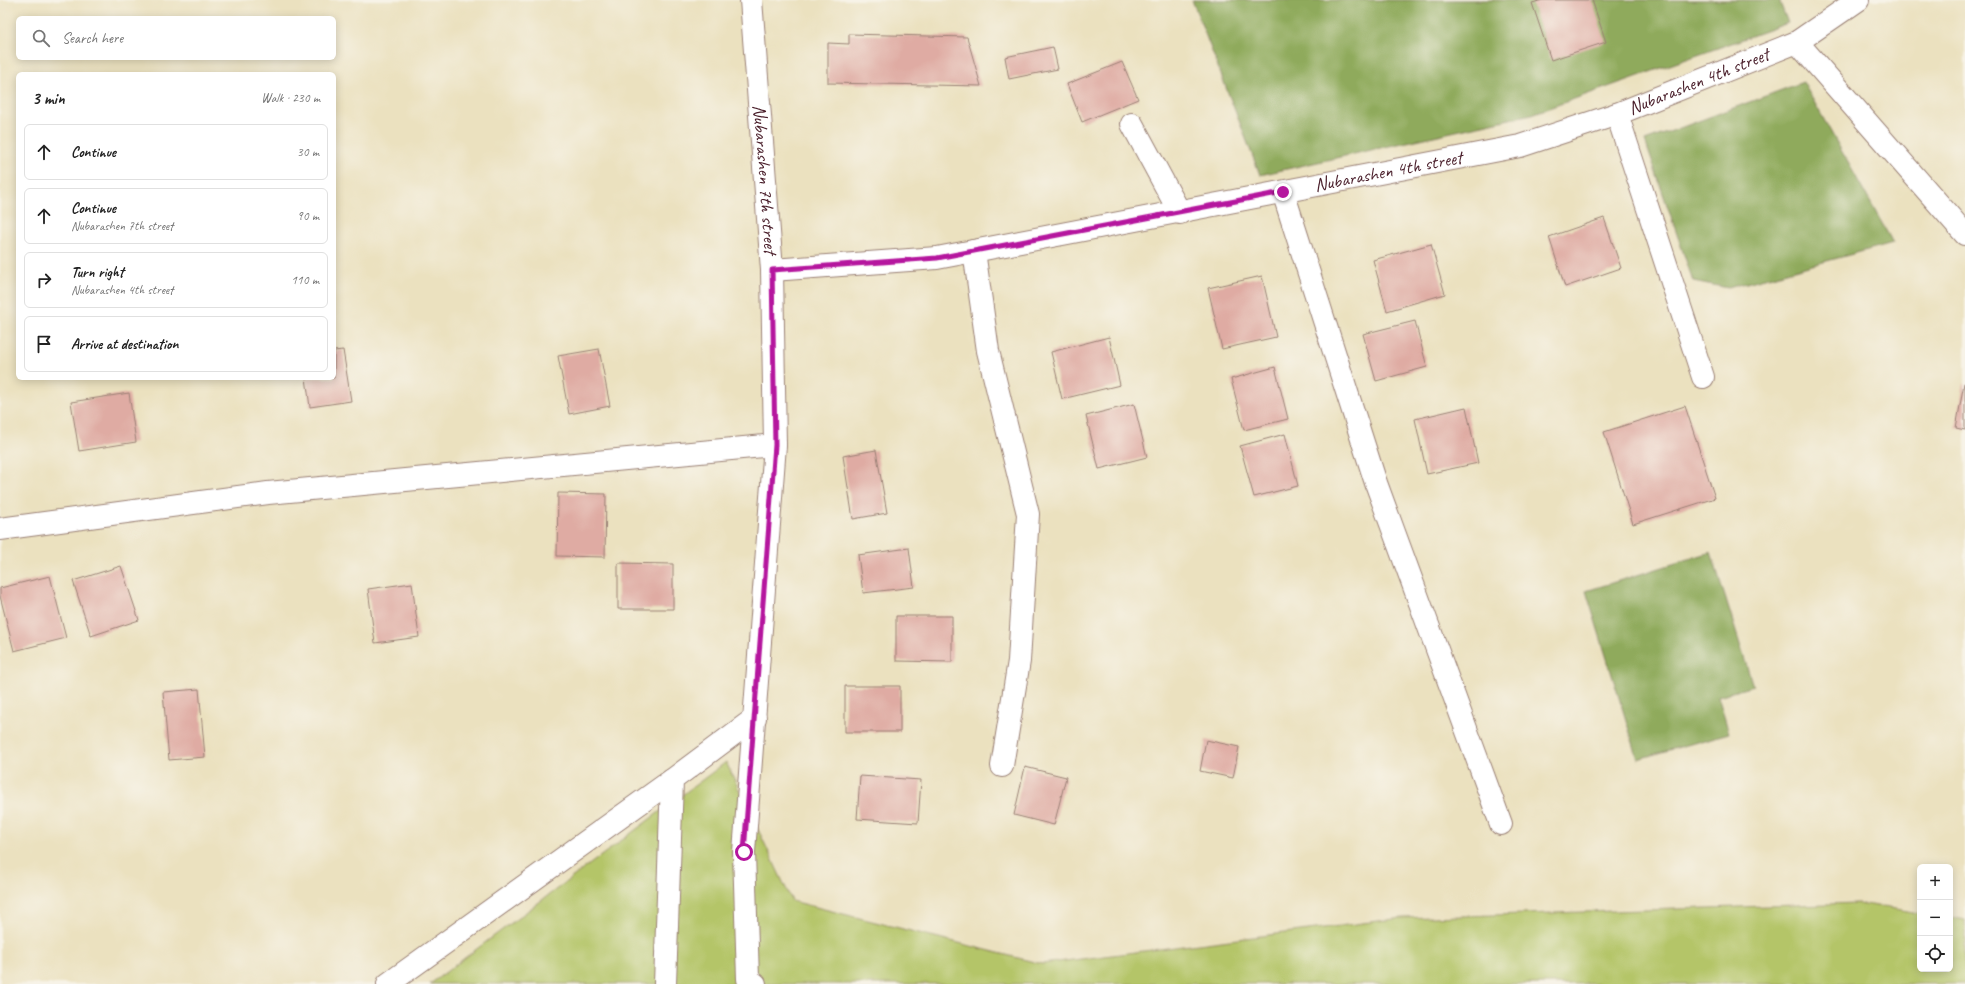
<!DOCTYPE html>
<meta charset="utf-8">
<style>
:root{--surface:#fff;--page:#f6f6f6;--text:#222;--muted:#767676;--line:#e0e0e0}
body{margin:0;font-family:Caveat,sans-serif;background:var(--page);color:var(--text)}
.controls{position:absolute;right:12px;bottom:12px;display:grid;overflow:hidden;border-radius:6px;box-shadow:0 2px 10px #0003}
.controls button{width:36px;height:36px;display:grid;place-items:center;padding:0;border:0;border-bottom:1px solid var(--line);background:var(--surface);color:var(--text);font:20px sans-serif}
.stop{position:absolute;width:12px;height:12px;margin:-9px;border:3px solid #b5179e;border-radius:50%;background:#fff}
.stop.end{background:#b5179e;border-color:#fff;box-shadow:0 1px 4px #0008}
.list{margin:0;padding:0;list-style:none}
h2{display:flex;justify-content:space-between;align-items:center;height:52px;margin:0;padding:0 16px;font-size:17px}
h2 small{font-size:13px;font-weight:400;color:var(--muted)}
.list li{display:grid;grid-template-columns:26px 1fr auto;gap:12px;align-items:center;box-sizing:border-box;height:56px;margin:0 8px 8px;padding:0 8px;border:1px solid var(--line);border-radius:6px}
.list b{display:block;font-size:15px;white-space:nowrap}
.list p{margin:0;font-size:13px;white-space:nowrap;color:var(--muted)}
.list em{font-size:13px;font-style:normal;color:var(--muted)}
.icon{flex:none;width:22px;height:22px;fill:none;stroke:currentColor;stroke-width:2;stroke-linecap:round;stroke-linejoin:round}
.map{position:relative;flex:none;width:1965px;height:984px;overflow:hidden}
.search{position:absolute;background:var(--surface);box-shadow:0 2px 10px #0003;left:16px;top:16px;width:320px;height:44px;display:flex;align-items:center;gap:10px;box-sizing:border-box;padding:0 14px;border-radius:6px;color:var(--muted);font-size:15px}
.panel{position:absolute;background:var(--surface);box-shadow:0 2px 10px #0003;left:16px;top:72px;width:320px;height:308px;border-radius:6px}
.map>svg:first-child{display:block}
</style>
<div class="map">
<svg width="1965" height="984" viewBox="0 0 1965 984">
<rect width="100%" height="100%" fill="#f7f3e8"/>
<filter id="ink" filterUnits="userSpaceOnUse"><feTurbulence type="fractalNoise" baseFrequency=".025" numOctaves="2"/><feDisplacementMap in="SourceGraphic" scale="8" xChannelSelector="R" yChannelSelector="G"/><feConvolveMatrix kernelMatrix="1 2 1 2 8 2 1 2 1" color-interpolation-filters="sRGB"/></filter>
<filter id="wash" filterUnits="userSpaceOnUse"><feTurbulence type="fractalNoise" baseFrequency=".012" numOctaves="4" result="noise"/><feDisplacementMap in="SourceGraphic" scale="16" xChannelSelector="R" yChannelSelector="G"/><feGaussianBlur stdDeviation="0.9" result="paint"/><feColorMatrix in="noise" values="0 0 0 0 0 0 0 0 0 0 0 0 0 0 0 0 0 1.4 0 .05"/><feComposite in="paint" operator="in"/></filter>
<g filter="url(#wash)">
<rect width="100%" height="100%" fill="#ebe1bf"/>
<path fill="#b4c568" stroke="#7f724a" d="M726,762l66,139 250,63 360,-46 456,-15 62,10v56h30v-52l15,3v64h-1535z"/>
<path fill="#8faa5c" stroke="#6c6444" d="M1192,0h587l9,23 -256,91 -272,61z
M1803,82l90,161 -165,45 -35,-7 -48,-140z
M1711,552l42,134 -35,10 11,37 -91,26 -52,-168z"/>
<g id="blocks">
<path fill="#dfaba3" d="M1543,0h49l14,42 -55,18 -19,-57z
M849,34l118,3 14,49 -153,-3v-40l21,1z
M1053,47l5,22 -49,10 -4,-22z
M1122,62l16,37 -56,23 -15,-38z
M1604,218l17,50 -56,19 -16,-50z
M1431,244l14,50 -58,17 -14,-51z
M1262,276l14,61 -54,12 -14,-61z
M1415,321l12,46 -51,14 -13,-47z
M1109,337l11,48 -58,14 -11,-47z
M599,349l11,57 -41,8 -11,-58z
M343,350l8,51 -41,6 -4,-29h28v-27z
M1275,367l13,52 -44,11 -13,-51z
M1964,383h1v47l-9,-2z
M129,393l7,49 -57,9 -8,-49z
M1134,404l13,53 -48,12 -13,-53z
M1685,406l30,92 -82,26 -29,-92z
M1466,407l12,56 -51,11 -12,-55z
M1285,434l13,52 -44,11 -14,-51z
M876,450l11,63 -34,6 -10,-63z
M558,493l48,1 -1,63 -48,-1z
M909,548l5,39 -51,6 -5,-38z
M618,563l55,1v45h-55z
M121,566l18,54 -48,16 -18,-55z
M50,576l16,62 -52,13 -14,-55v-8z
M412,583l7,54 -44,6 -7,-54z
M896,616h56v46l-56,-1z
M845,686h55v46h-55z
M199,689l6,68 -36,3 -6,-68z
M1206,740l33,7 -6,31 -33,-7z
M1025,767l41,10 -12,48 -40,-10z
M860,776l61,4 -3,43 -61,-4z"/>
</g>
</g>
<g filter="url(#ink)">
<use href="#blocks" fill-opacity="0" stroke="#9a8075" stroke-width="1"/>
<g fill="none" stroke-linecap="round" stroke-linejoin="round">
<defs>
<g id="minor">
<path id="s1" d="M751,0l21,270 3,175 -31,407 4,127 7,5"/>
<path d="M1797,42l168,192"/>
<path d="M1617,114l86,263"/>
<path d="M1132,124l48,89"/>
<path d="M1283,192l93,291 125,341"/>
<path d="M974,251l14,100 40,163 -9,147 -17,105"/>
<path id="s2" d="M772,270l165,-12 583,-112 97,-32 180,-72 61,-42"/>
<path d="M0,529l268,-36 507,-48"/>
<path d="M388,984l284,-204"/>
<path d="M665,984l7,-204 83,-62"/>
</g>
</defs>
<use href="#minor" stroke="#9a8075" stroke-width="24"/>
<use href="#minor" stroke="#fff" stroke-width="22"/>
</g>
</g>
<g fill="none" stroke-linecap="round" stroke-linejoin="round" filter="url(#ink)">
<path stroke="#b5179e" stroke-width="5" d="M744,852l31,-407 -3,-175 165,-12 346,-66"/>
</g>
<g text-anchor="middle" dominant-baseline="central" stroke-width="3.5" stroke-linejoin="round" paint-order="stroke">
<g font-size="19" fill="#4a1f2b" stroke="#f7f3e8">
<text stroke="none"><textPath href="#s2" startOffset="949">Nubarashen 4th street</textPath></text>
<text stroke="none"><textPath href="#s2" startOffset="625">Nubarashen 4th street</textPath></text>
<text stroke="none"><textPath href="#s1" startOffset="180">Nubarashen 7th street</textPath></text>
</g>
</g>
</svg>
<div class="controls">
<button>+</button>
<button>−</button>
<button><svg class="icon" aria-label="locate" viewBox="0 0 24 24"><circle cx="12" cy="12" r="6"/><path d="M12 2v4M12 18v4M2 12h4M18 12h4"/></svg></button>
</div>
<div class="stop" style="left:744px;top:852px"></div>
<div class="stop end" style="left:1283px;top:192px"></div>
<div class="search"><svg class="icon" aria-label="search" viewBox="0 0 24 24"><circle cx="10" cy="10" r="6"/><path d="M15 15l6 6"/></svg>Search here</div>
<section class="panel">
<h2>3 min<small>Walk · 230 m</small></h2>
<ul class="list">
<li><svg class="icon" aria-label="ahead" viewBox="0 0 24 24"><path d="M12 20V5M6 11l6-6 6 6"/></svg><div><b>Continue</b></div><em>30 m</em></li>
<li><svg class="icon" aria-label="ahead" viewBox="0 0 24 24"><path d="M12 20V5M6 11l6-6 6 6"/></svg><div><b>Continue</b><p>Nubarashen 7th street</p></div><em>90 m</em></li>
<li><svg class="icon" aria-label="right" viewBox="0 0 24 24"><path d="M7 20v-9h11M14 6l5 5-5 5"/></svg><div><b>Turn right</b><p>Nubarashen 4th street</p></div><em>110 m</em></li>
<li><svg class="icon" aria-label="arrive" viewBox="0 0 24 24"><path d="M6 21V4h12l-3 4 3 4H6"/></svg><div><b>Arrive at destination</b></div></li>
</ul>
</section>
</div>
